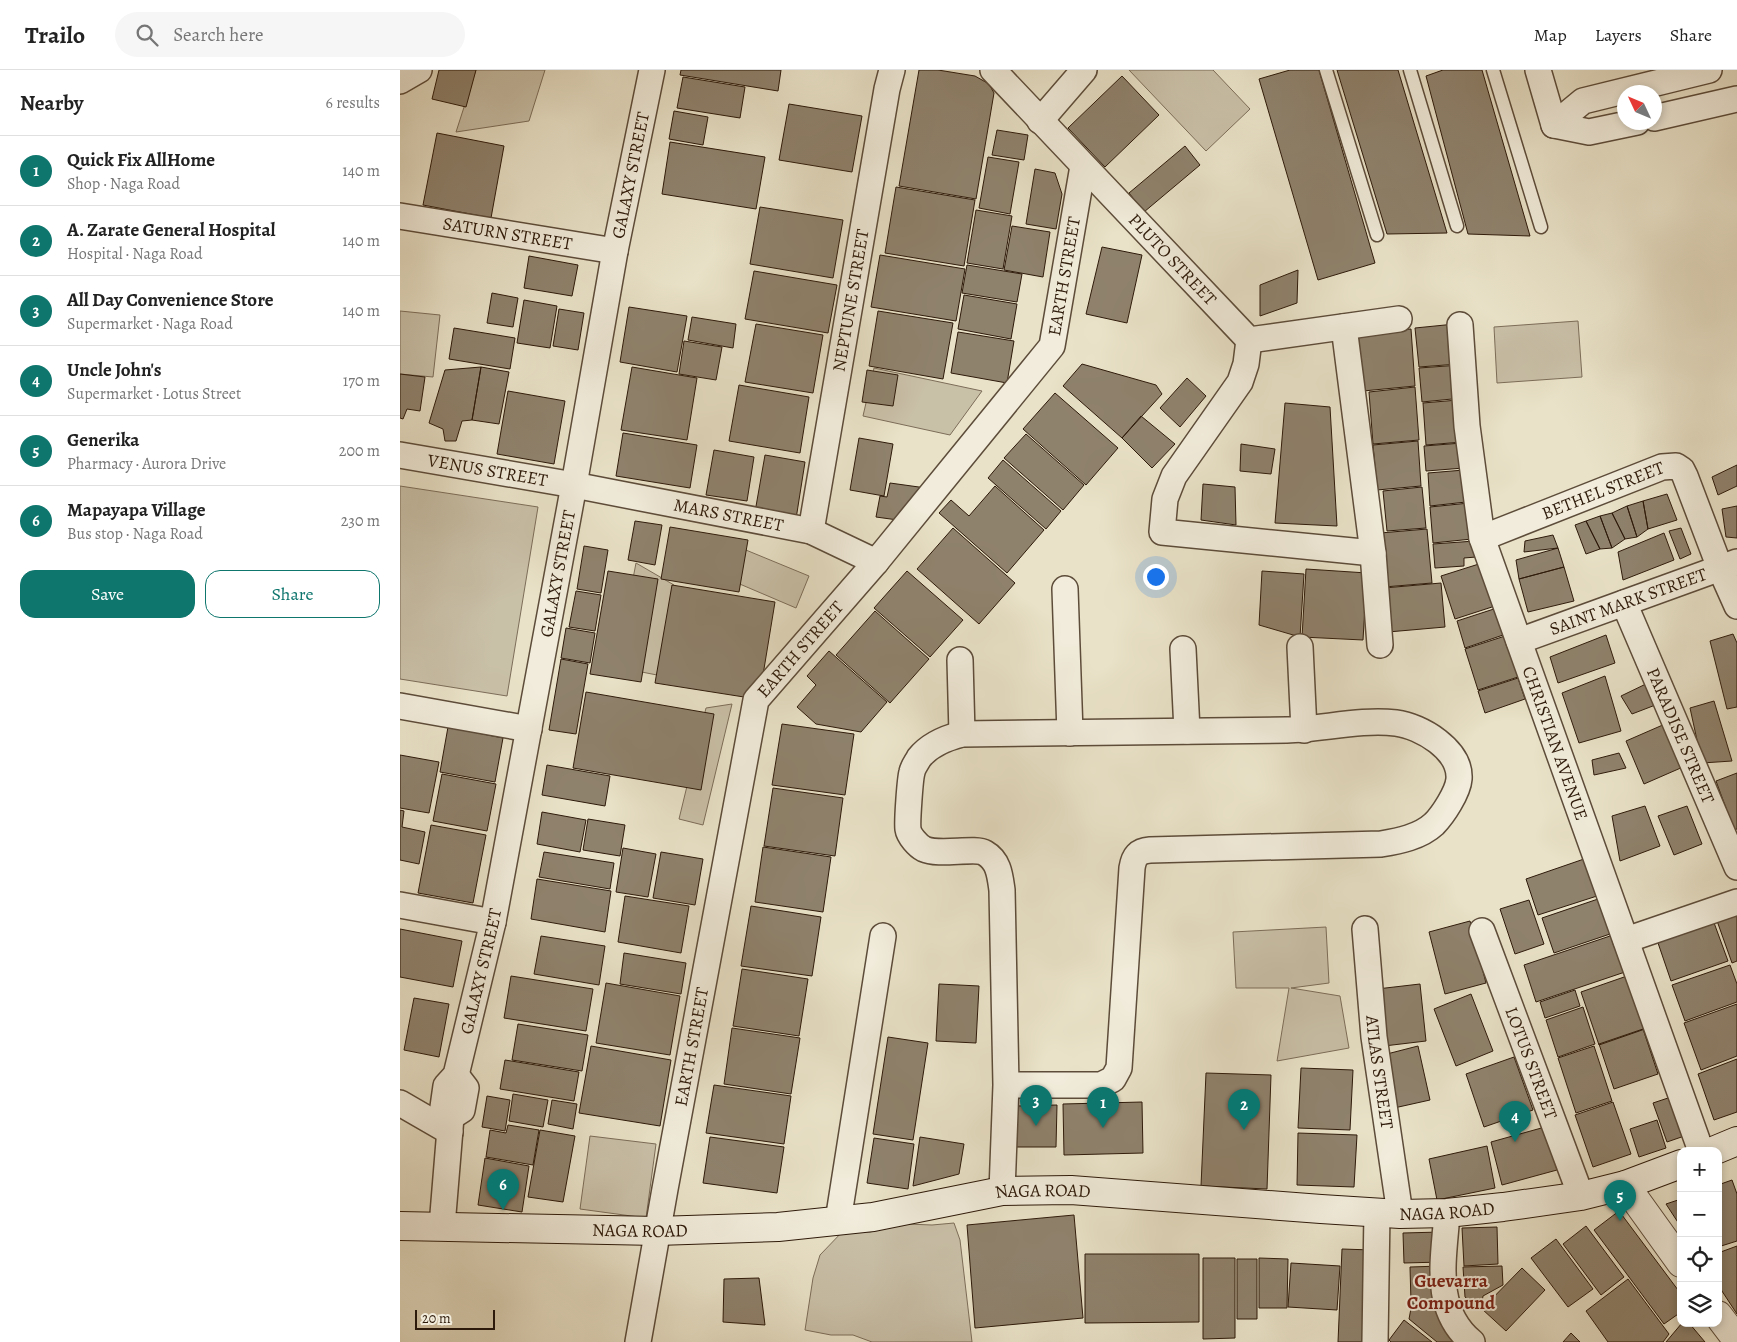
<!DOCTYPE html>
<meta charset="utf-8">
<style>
:root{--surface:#fff;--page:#f6f6f6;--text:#222;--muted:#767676;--line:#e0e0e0;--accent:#0f766e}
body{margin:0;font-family:Alegreya,serif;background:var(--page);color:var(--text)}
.controls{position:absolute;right:15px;bottom:15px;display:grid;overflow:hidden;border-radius:10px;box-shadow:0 2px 8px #0003}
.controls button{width:45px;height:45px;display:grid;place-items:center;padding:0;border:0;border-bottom:1px solid var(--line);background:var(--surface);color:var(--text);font:25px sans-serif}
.compass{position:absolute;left:1217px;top:15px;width:45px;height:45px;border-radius:50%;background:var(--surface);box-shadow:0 2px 8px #0003;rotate:314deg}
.scale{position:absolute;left:15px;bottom:12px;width:80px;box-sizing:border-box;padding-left:5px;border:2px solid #2e1a0a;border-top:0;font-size:14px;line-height:18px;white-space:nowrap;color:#2e1a0a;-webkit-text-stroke:4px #f1ecdb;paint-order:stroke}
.you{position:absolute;left:755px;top:506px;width:18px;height:18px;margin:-12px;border:4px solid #fff;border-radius:50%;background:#1a73e8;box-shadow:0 0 0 8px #1a73e833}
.badge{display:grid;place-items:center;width:32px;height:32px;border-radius:50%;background:var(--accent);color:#fff;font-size:16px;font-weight:700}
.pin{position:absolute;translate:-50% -41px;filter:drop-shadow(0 1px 2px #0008)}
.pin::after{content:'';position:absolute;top:26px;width:18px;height:15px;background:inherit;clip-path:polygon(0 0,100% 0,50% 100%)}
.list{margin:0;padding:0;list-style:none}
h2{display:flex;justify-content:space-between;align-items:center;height:65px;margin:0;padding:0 20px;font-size:21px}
h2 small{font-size:16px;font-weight:400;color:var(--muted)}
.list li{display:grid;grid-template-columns:32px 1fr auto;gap:15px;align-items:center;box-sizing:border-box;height:70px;padding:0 20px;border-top:1px solid var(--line)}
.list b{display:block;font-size:19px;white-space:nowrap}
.list p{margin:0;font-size:16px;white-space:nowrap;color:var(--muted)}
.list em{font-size:16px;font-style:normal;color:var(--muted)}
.actions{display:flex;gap:10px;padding:15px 20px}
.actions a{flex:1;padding:11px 0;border:1px solid var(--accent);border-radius:15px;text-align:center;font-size:18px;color:var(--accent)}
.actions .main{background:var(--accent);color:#fff}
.icon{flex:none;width:28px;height:28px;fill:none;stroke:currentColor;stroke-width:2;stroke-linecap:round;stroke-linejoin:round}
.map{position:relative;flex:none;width:1337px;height:1272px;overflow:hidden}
header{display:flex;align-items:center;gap:30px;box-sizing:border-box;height:70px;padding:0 25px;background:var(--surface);border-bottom:1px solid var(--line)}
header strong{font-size:24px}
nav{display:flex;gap:28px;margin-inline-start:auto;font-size:18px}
.search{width:350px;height:45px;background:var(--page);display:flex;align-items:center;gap:12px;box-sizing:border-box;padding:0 18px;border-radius:28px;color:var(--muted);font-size:19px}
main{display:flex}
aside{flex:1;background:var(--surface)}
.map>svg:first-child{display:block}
</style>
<header>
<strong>Trailo</strong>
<div class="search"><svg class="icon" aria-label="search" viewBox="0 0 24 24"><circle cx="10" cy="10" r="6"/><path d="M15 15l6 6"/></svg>Search here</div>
<nav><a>Map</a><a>Layers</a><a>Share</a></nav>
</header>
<main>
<aside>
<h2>Nearby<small>6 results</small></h2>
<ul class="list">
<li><span class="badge">1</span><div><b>Quick Fix AllHome</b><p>Shop · Naga Road</p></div><em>140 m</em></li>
<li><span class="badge">2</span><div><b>A. Zarate General Hospital</b><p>Hospital · Naga Road</p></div><em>140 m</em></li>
<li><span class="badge">3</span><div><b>All Day Convenience Store</b><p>Supermarket · Naga Road</p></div><em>140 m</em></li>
<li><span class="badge">4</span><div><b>Uncle John's</b><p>Supermarket · Lotus Street</p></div><em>170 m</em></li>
<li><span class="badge">5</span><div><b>Generika</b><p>Pharmacy · Aurora Drive</p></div><em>200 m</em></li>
<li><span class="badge">6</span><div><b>Mapayapa Village</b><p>Bus stop · Naga Road</p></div><em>230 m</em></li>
</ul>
<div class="actions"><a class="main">Save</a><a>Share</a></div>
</aside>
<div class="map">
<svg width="1337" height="1272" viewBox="0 0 1337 1272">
<rect width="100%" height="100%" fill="#e9e2c8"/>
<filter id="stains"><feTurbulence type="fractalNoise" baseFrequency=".004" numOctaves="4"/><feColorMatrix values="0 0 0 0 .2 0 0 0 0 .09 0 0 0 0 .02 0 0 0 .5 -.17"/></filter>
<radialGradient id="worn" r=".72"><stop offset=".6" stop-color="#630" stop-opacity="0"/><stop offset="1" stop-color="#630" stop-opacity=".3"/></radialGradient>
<path fill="#c9c0a8" stroke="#7c6d59" d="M76,0h69l-16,51 -73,11z
M729,0h84l37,39 -44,42z
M0,241l40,4 -7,62 -33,-3z
M1178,251l4,56 -85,6 -3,-56z
M474,298l108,23 -32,44 -87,-19z
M0,416l138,21 -31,189 -107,-17z
M341,478l68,28 -13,32 -68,-29z
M236,493l38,22 -17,90 -41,-8z
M332,634l-29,121 -24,-6 27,-111z
M926,857l3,56 -38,5 49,8 9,52 -72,13 12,-73h-53l-3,-56z
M190,1066l66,8 -10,74 -66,-9z
M554,1153l6,17 12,102h-100l-19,-7h-22l-26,-5 8,-52 7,-23 24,-25 26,2 37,-8 25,1z"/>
<path fill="#8f826d" stroke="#2e1a0a" d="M39,0h37l-10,37 -34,-8z
M281,0h100l-3,21 -98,-16z
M519,0h19l37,6 14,8 5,9 -18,106 -77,-13z
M890,0h29l56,193 -57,17 -59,-201z
M937,0h61l49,163 -60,1z
M1043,0h39l48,166 -62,-2 -42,-158z
M722,6l37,39 -54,52 -37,-39z
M283,7l62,10 -5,31 -63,-10z
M389,34l73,12 -10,56 -73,-12z
M274,41l34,6 -5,28 -34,-6z
M597,60l31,5 -4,25 -32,-5z
M37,63l67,13 -13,72 -68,-13z
M270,72l95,15 -9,52 -94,-15z
M785,76l15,19 -56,47 -15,-19z
M588,87l31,5 -9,52 -31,-6z
M635,99l20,4 7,21 -6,35 -30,-5z
M496,117l79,13 -11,66 -79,-13z
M360,137l83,13 -10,58 -83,-14z
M576,140l36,6 -9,53 -36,-6z
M612,156l38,6 -7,45 -39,-7z
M702,177l40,8 -15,68 -41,-9z
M480,185l85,14 -9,52 -85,-14z
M129,186l49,9 -6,31 -48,-8z
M567,195l55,9 -5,28 -55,-9z
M898,200l-1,33 -37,13v-31z
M354,201l83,14 -9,48 -83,-14z
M92,223l26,5 -5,29 -26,-4z
M564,225l53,9 -6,35 -53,-10z
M124,230l33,6 -7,42 -33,-5z
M229,237l58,9 -10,56 -57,-10z
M159,239l25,4 -6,37 -25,-4z
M478,241l75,12 -10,56 -74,-13z
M292,247l44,7 -3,24 -45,-8z
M356,254l67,11 -10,58 -68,-11z
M1055,254l3,40 -39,3 -4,-39z
M54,258l61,10 -5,31 -61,-10z
M1011,259l4,57 -52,5 -5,-58z
M558,262l56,9 -7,42 -56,-10z
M284,271l38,6 -6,33 -37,-6z
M682,294l74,21 6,9 -40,44 -59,-52z
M1060,295l2,33 -40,4 -3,-34z
M81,297l28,5 -10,52 -27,-4z
M81,297l-9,53 -10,1 -6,20h-11l-2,-12 -14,-6 16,-53z
M232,297l65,11 -10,62 -66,-10z
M467,300l31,5 -5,31 -31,-4z
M0,304l25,3 -5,34 -13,-2 -4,10 -3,-1z
M787,308l19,18 -26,31 -20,-19z
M339,315l70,12 -9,56 -71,-12z
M1015,317l4,53 -46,4 -4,-52z
M108,321l57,10 -11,63 -57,-10z
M655,323l63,55 -32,37 -63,-56z
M1058,330l4,42 -36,3 -3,-42z
M885,333l45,4 7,119 -62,-3z
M741,346l34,28 -23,24 -30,-30z
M223,363l74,12 -7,43 -74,-12z
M626,364l58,51 -21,25 -59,-52z
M459,368l34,6 -9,52 -34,-6z
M1018,371l3,45 -44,4 -4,-45z
M1062,373l2,25 -38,3 -2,-25z
M841,374l34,5 -4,25 -31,-3z
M314,380l40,7 -7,44 -41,-6z
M365,385l40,7 -9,57 -41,-7z
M603,390l58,51 -15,18 -58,-51z
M1337,395v21l-19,9 -6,-18z
M1064,400l2,32 -36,4 -2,-33z
M490,413l36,5 -21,33 -29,-4 4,-21 7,1z
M803,414l32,3 1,38 -35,-5z
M595,416l49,44 -37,43 -68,-60 12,-13 18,16z
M1022,417l4,41 -39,3 -4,-40z
M1267,424l10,26 -29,9 -5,-28z
M1243,431l5,28 -11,8 -10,-31z
M1069,433l3,36 -39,4 -3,-36z
M1227,436l10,31 -12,2 -13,-26z
M1337,436v32l-11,-1 -4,-28z
M1212,443l13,26 -13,9 -12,-32z
M1200,446l12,32 -12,1 -14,-28z
M235,451l27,4 -7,40 -27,-5z
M1186,451l14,28 -14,5 -11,-29z
M270,457l78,13 -9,52 -78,-13z
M553,458l62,55 -36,41 -62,-55z
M1281,458l10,26 -11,5 -11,-28z
M1027,459l5,54 -48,4 -4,-54z
M1264,463l10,27 -51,20 -5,-28z
M1153,465l5,13 -34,4 1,-11z
M1075,471l1,16 -12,1v8l-29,2 -2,-24z
M184,476l24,4 -7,43 -24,-4z
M1158,478l6,19 -45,12 -3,-19z
M1082,493l13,43 -40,13 -14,-43z
M1164,497l10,34 -46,11 -9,-33z
M906,499l61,4 -4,67 -61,-3z
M208,501l50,8 -17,103 -51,-8z
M507,501l56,49 -33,37 -56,-49z
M862,501l42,3 -4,63 -41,-12z
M1041,513l4,44 -57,5 -4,-44z
M272,515l103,17 -12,73 -19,22 -89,-14z
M176,521l25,4 -6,36 -26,-4z
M1100,537l9,26 -44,15 -8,-27z
M475,541l54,48 -39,44 -54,-48z
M166,558l29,5 -5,30 -29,-5z
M1333,564l4,9v64l-10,2 -17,-68z
M1206,565l9,28 -57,20 -8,-26z
M1105,566l13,41 -40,13 -13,-41z
M429,581l58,51 -26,30 -45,-8 -19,-17 19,-22 -9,-9z
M161,589l27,5 -12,70 -27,-4z
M1205,606l16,55 -42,12 -17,-50z
M1118,608l7,21 -40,14 -7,-22z
M1250,612l8,22 -26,10 -11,-18z
M186,622l128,22 -13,76 -128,-22z
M1314,631l18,60 -30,2 -12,-55z
M382,654l72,10 -9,61 -73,-10z
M1265,654l18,43 -39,17 -18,-43z
M48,657l55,11 -8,44 -55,-10z
M1219,683l7,15 -32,7 -2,-15z
M0,685l39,7 -10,51 -29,-5z
M147,695l63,11 -5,30 -63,-11z
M1337,703v56l-3,1 -18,-49z
M42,704l54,10 -9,47 -54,-10z
M373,718l70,10 -8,58 -71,-10z
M1245,736l15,40 -40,15 -8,-45z
M1287,736l15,38 -28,11 -16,-39z
M0,740l4,1 -2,16 23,5 -6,32 -19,-4z
M142,742l44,8 -6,32 -43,-8z
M188,749l37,6 -5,31 -37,-6z
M31,755l55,10 -13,68 -55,-10z
M363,777l68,10 -8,55 -68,-10z
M223,778l33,6 -8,43 -32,-5z
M144,782l70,11 -4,26 -71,-12z
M261,782l42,7 -8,46 -42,-7z
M1184,789l13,37 -59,19 -12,-36z
M137,809l74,12 -6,41 -74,-13z
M225,826l64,10 -8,47 -63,-11z
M1201,828l12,35 -59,20 -12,-35z
M1129,830l15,44 -29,10 -15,-45z
M351,836l70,11 -9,59 -71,-10z
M1337,841v50l-5,2 -16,-45z
M1313,850l15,41 -57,20 -14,-41z
M1070,851l16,62 -41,11 -16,-62z
M0,859l62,12 -9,46 -53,-10z
M1213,865l12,37 -89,30 -12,-37z
M141,866l64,10 -6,39 -65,-11z
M224,883l62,10 -5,31 -61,-10z
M1330,895l7,19v18l-52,19 -13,-36z
M342,899l66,10 -9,57 -66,-10z
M111,906l82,13 -7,42 -82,-13z
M1227,906l18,53 -46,16 -18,-53z
M206,913l74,13 -10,59 -74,-12z
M539,914l40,2 -3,57 -40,-2z
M1020,914l6,57 -42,5 -7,-57z
M1175,920l5,16 -35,12 -5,-16z
M1071,924l22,57 -37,15 -22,-57z
M14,928l35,6 -10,53 -35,-7z
M1337,934v52l-36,14 -17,-47z
M1183,937l12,37 -37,13 -12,-37z
M118,954l70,11 -6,36 -70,-11z
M332,958l68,10 -9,56 -67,-10z
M1243,959l15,45 -44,15 -15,-45z
M488,967l40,6 -15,97 -40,-6z
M191,976l80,14 -11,66 -81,-13z
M1018,976l12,54 -36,8 -11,-53z
M1194,976l18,55 -36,12 -18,-55z
M1114,987l19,53 -49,17 -18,-53z
M1337,989v53l-23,8 -16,-46z
M105,990l74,12 -5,29 -74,-12z
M901,998l52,2 -3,60 -52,-2z
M806,1003l65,2 -4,114 -66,-3z
M314,1015l77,11 -7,48 -78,-11z
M113,1024l35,6 -5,27 -34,-6z
M1280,1024l13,39 -26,9 -14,-39z
M87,1026l23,4 -5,31 -23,-4z
M152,1030l25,4 -4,25 -25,-5z
M742,1032l1,51 -79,2 -1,-51z
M1213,1032l18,52 -38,13 -18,-52z
M657,1035l-1,42h-40v-41z
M1257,1050l9,28 -27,9 -9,-28z
M108,1055l31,5 -6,35 -47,-8 4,-27 16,3z
M1145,1057l12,43 -55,15 -11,-43z
M140,1060l35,6 -12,66 -35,-5z
M898,1063l59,2 -3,52 -57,-2z
M310,1067l74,10 -7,46 -74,-10z
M520,1067l44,7 -5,30 -46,12z
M474,1068l40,6 -6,45 -41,-6z
M1087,1076l8,42 -58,12 -8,-41z
M85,1088l44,8 -7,46 -44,-7z
M1332,1110l5,14v47l-19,6v-62z
M1281,1129v28l-15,-23z
M1219,1141l62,83v18l-17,12 -70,-94z
M674,1145l9,103 -108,10 -8,-103z
M1186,1156l38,51 -23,18 -38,-51z
M1097,1157l1,37 -34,2 -2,-38z
M1041,1162l1,30 -38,1 -1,-30z
M1156,1169l37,50 -25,18 -37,-49z
M1337,1176v68l-19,-29v-32z
M942,1179l30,1 -4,92h-30z
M685,1184h114v68l-114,1z
M803,1188h32v80l-32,1z
M859,1188l29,1 -1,49h-28z
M837,1189h20v60h-20z
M891,1193l49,3 -3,44 -49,-3z
M1041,1196l1,36h-31l-1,-35z
M1102,1196l1,19 -20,11 -1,6 -8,3 -9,-8 -2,-30z
M1122,1198l23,22 -39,41 -24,-22z
M359,1208l6,47 -42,-3 1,-43z
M1228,1209l41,55 -6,8h-55l-22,-31z
M1012,1233h30l24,39h-29l-28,-23z
M1004,1250l28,22h-41l-2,-2z
M1282,1253h7l16,19h-39z
M1171,1263l9,9h-17z"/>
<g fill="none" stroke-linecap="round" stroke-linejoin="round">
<defs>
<path id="service" d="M926,0l51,165
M1010,0l47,156
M1093,0l48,157"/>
<g id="minor">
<path id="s1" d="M593,0l256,270 150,-21"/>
<path d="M1138,0l16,55 35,7 48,-10"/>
<path d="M0,11l19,-11"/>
<path d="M1254,48l83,-19"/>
<path d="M640,51l44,-51"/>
<path d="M1154,55l29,-24 126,-31"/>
<path id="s2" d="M0,146l215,35"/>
<path id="s3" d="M1060,255l7,101 15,112 219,613"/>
<path d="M944,257l29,226 7,92"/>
<path d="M849,270l-3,24 -6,18 -66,94 -9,23 -3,33 211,21"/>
<path id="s4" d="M0,385l174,30 237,46 65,31"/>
<path id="s5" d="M411,461l76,-442 5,-19"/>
<path id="s6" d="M1082,468l180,-71 14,-1 6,4 3,6 35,92 17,38"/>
<path d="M665,519l5,144"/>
<path id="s7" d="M1224,533l113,264"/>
<path id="s8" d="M1119,571l218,-79"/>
<path d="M900,577l4,83"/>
<path d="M783,579l4,82"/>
<path d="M560,590l2,74"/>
<path d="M0,636l129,23"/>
<path d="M0,835l93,17"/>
<path id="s9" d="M965,859l9,108 26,177"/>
<path id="s10" d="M1082,861l99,265"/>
<path d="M1226,870l111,-38"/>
<path d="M0,1033l50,29"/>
<path d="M51,1047l11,-7 4,-22 -10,-13"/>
<path d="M602,1121l4,-106 -4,-195c-2,-14 -3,-29 -17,-37 -10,-6 -46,3 -61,-4 -6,-3 -15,-13 -16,-20 -1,-7 2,-50 4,-57 1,-5 5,-10 7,-14 11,-14 27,-20 43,-24 108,-1 216,-3 325,-4 36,-1 73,-11 109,-7 25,3 65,27 63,56 -1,13 -16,36 -25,45 -14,13 -35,17 -53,20l-231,6c-12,1 -16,6 -18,18l-13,200 -6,11 -12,6h-95"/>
<path d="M1047,1143c-3,46 -15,96 25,129"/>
<path d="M438,1151l45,-285"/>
<path id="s11" d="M42,1156l9,-109 -8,-10 3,-21 10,-11 37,-153 81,-437 41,-234 37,-181"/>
<path id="s12" d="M238,1272l27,-153 91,-489 120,-138 176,-216 31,-180"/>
<path d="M975,1272l2,-130"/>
</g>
<path id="tertiary" d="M1225,1115l56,78
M1318,1245l19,25"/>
<g id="secondary">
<path d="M1313,1081l24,-10"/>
<path id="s13" d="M0,1156l257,5 121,-4 95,-10 129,-26 69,-1 250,19 79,5 47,-1 56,-6 78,-11 44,-11 56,-21"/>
</g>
</defs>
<use href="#service" stroke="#5d4c3a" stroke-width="15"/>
<use href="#minor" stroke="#5d4c3a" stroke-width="28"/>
<use href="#tertiary" stroke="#5d4c3a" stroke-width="30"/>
<use href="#secondary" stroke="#2e1a0a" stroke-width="30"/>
<use href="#service" stroke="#f1ecdb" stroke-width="12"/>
<use href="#minor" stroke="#f1ecdb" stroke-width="25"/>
<use href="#tertiary" stroke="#f1ecdb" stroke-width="28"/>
<use href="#secondary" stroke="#f1ecdb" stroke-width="28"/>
</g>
<g text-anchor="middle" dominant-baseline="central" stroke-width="4" stroke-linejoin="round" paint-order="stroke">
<g font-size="18" fill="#2e1a0a" stroke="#f1ecdb">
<text stroke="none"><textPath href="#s11" startOffset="1075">GALAXY STREET</textPath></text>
<text stroke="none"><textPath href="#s2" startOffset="109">SATURN STREET</textPath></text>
<text stroke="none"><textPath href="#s1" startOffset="261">PLUTO STREET</textPath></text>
<text stroke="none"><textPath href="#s12" startOffset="1185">EARTH STREET</textPath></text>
<text stroke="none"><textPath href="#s5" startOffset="234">NEPTUNE STREET</textPath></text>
<text stroke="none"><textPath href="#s4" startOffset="89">VENUS STREET</textPath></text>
<text stroke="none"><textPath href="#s6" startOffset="130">BETHEL STREET</textPath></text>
<text stroke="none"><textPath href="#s4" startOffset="334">MARS STREET</textPath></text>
<text stroke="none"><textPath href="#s11" startOffset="670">GALAXY STREET</textPath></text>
<text stroke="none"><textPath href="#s8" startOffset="116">SAINT MARK STREET</textPath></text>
<text stroke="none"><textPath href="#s12" startOffset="720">EARTH STREET</textPath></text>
<text stroke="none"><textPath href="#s7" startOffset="144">PARADISE STREET</textPath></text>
<text stroke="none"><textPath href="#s3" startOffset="432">CHRISTIAN AVENUE</textPath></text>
<text stroke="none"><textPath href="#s11" startOffset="265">GALAXY STREET</textPath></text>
<text stroke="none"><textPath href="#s12" startOffset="300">EARTH STREET</textPath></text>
<text stroke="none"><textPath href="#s10" startOffset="141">LOTUS STREET</textPath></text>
<text stroke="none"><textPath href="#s9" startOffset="144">ATLAS STREET</textPath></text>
<text stroke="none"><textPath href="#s13" startOffset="646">NAGA ROAD</textPath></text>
<text stroke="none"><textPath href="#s13" startOffset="1051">NAGA ROAD</textPath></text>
<text stroke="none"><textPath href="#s13" startOffset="240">NAGA ROAD</textPath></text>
</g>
<g font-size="19" font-weight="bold" fill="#7a1f14" stroke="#f1ecdb">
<text x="1051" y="1211">Guevarra<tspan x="1051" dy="22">Compound</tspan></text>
</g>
</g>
<rect width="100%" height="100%" filter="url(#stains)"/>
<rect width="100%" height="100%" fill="url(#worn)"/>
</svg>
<div class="controls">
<button>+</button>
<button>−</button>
<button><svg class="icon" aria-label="locate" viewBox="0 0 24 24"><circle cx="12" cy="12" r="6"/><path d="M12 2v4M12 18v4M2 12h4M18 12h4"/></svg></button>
<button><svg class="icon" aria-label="layers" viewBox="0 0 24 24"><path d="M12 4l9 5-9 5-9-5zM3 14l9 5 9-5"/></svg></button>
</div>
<svg class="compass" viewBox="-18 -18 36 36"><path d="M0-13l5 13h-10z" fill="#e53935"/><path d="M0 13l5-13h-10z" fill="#767676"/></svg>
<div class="scale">20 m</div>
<div class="you"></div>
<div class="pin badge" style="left:703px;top:1058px">1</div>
<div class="pin badge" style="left:844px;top:1060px">2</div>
<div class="pin badge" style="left:636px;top:1056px">3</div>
<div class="pin badge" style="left:1115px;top:1072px">4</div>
<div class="pin badge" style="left:1220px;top:1151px">5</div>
<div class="pin badge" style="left:103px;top:1140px">6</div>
</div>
</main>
